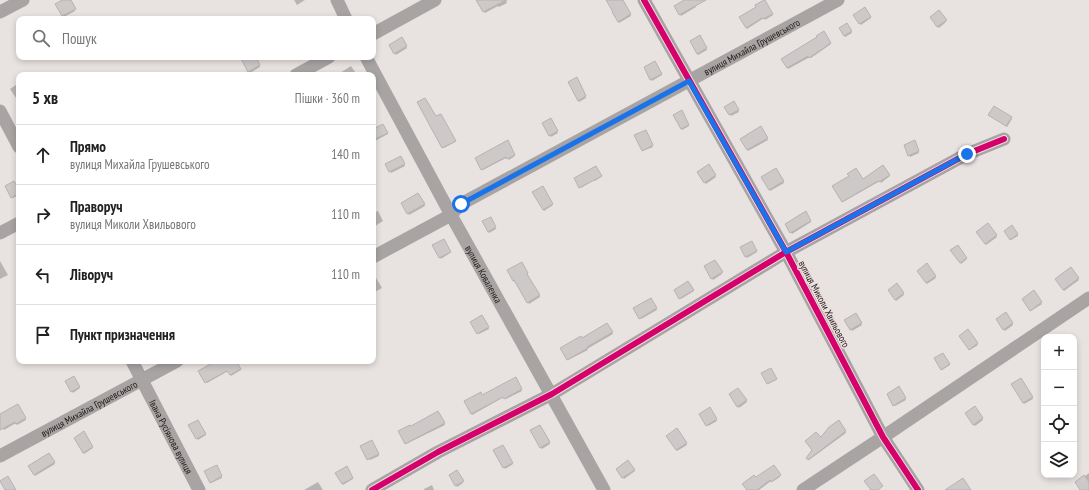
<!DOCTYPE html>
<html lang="uk">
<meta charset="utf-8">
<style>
:root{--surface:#fff;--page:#f6f6f6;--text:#222;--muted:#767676;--line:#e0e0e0}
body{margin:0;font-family:"PT Sans Narrow",sans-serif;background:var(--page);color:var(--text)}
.controls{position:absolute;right:12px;bottom:12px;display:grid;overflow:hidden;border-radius:8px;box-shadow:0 2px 6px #0003}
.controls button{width:36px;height:36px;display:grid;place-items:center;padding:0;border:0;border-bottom:1px solid var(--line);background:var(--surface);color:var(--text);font:20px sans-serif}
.stop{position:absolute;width:12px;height:12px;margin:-9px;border:3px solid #1a73e8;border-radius:50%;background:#fff}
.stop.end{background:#1a73e8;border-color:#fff;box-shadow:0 1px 4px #0008}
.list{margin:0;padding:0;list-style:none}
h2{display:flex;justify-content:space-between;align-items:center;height:52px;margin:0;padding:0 16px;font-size:17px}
h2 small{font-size:13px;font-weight:400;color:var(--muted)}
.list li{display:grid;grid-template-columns:26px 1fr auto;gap:12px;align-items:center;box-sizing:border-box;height:60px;padding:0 16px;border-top:1px solid var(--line)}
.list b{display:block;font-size:15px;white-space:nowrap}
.list p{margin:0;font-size:13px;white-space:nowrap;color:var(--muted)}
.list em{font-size:13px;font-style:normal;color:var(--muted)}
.icon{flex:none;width:22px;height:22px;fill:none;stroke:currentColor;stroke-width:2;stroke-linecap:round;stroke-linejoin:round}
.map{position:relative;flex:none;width:1089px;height:490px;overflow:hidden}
.search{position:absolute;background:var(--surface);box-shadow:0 2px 6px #0003;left:16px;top:16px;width:360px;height:44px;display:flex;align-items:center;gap:10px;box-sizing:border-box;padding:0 14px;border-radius:8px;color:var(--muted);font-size:15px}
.panel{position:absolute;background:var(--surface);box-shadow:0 2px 6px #0003;left:16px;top:72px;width:360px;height:292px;border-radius:8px}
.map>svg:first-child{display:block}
</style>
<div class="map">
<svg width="1089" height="490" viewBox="0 0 1089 490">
<rect width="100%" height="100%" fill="#e8e2e0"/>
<path fill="#0003" d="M65,0h5l5,11 -11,6 -7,-13z
M294,0h11l-8,5z
M478,0h30l-2,1 1,2 -8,4 -1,-1 -13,7z
M607,0h15l9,16 -12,7 -6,-10 1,-1z
M686,0h6l4,7 -15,9 -6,-10z
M764,1l9,14 -8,5 -1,-2 -17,11 -6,-11 16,-11z
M865,9l6,9 -10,7 -6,-9z
M939,12l7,10 -7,6 -8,-10z
M847,24l5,9 -7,4 -5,-9z
M824,33l7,11 -20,14 -1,-1 -22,12 -5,-10 35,-22z
M700,37l7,13 -9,5 -7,-14z
M401,39l6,9 -11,7 -6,-9z
M247,57h8l5,10 -10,6 -7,-14z
M655,62l7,13 -10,6 -7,-14z
M351,66l6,9h-16l-1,-2z
M576,78l10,20 -7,4 -10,-20z
M19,83v17l-1,1 -8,-12z
M418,103l17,15 5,-3 15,27 -11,6z
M734,103l5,9 -8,4 -5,-9z
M681,112l8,14 -7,4 -8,-14z
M990,116l21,2 1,1 -5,8z
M550,120l8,13 -7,4 -8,-13z
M383,125l5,9 -15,8v-12z
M761,128l7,12 -20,11 -7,-12z
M645,131l8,16 -10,4 -7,-15z
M507,141l8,15 -6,4 -1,-3 -25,13 -6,-12z
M914,142l5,11 -9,4 -5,-12z
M400,157l5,9 -14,7 -5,-9z
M708,165l8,12 -10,7 -8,-12z
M883,166l7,10 -9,7 -1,-2 -37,21 -9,-16 28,-5z
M595,167l6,10 -6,4 -1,-1 -13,8 -6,-9z
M776,169l8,14 -14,8 -8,-14z
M6,187l13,4v4l-6,3z
M543,187l10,18 -9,6 -10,-18z
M418,195l7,11 -16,9 -7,-11z
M378,211l5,10 -8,5 -2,-4v-9z
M805,213l6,9 -19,12 -6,-10z
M490,218l6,11 -7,4 -6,-11z
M988,225l9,12 -11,8 -9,-13z
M1011,226l7,10 -7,4 -6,-9z
M443,240l7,13 -9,6 -7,-13z
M752,242l5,10 -10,6 -6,-10z
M958,246l9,13 -6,5 -9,-14z
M0,261l8,14 -8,4z
M715,261l7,13 -9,6 -7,-13z
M522,263l6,12h-1l13,22 -11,7 -13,-23 -2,1 -6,-12z
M926,265l10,13 -9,6 -9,-13z
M1071,268l8,12 -15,11 -8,-12z
M375,276l7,12 -9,5v-15z
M688,282l6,9 -13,8 -6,-9z
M897,284l7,11 -8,6 -7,-11z
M1034,292l8,12 -11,7 -8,-12z
M651,299l6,11 -16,9 -7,-10z
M1006,313l7,12 -8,6 -8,-12z
M856,314l6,11 -10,6 -6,-11z
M482,316l7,13 -10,5 -7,-12z
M607,325l6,9 -26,15 1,1 -20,10 -6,-12 20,-8z
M968,331l10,14 -8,5 -10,-14z
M943,354l7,11 -8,5 -7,-11z
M220,361h15l6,9 -10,6 -3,-5 -21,12 -7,-12z
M771,369l5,11 -8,4 -6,-11z
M73,378l7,10 -7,5 -7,-11z
M515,378l7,13 -16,8 -2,-2 -32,18 -7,-14 17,-5z
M1021,379l12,20 -9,5 -12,-20z
M899,388l7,12 -11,6 -7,-12z
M738,389l9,13 -8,6 -9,-14z
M17,405l9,15 -9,5 -1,-2 -12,7 -4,-6v-9z
M975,407l8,13 -8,6 -9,-13z
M709,408l8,13 -9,5 -8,-12z
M438,412l7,13 -39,19 -7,-13 12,-4z
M198,421l8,14 -8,5 -8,-14z
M838,421l8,12 -37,27 -1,-1 5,-9 8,-11z
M539,426l11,18 -8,5 -11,-18z
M677,430l10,15 -10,6 -10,-15z
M84,433l9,15 -9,6 -9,-16z
M372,442l7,14 -9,4 -9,-13z
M502,446l11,18 -8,5 -10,-18z
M49,454l6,10 -20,12 -5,-10z
M628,462l7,9 -11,8 -7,-10z
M217,466l5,12 -11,5 -5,-11z
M773,466l7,11 -8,5 -1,-1 -12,9h-11l8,-11z
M347,468l6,11 -10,6 -6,-12z
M457,471l6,12 -6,4 -7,-12z
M1089,473v17h-8l-5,-7z
M318,482l5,8h-19z
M432,485l2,5h-10v-1z"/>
<path fill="#cec9c9" stroke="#b8b3b2" d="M62,0h9l5,9 -14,7 -7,-12z
M476,0h30l-23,12z
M606,0h17l8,14 -13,8 -6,-10h1z
M684,0h22l-27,15 -5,-9z
M764,0h1l8,14 -10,5 -1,-1 -16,10 -7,-11 17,-10 -1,-2z
M865,7l6,10 -12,7 -6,-9z
M939,10l8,10 -10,7 -7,-10z
M847,23l5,8 -8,5 -5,-8z
M824,31l7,12 -22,15 -1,-2 -21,12 -6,-9 36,-22 -1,-1z
M700,35l7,13 -10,6 -7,-13z
M402,37l5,9 -13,8 -5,-9z
M240,57h16l4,8 -12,7z
M655,61l7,13 -12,6 -6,-13z
M577,77l9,19 -8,5 -10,-19z
M425,98l11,18 5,-2 15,27 -14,7 -25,-46z
M734,101l5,9 -10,5 -5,-8z
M994,106l18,11 -6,9 -18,-11z
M682,110l7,15 -8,4 -8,-14z
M551,118l7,13 -9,5 -7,-13z
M383,124l5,9 -15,7v-11z
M761,126l7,12 -21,12 -7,-11z
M646,130l7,15 -11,6 -8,-16z
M508,140l7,15 -8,4 -1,-2 -25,13 -6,-12z
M915,140l4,11 -11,5 -4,-11z
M401,156l4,8 -16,8 -4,-8z
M709,164l7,11 -12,8 -7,-11z
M883,165l7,10 -11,7 -1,-1 -36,21 -10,-16 17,-10 -2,-2 9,-6 7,11z
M596,166l6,10 -23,12 -5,-10z
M776,168l8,13 -15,9 -8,-13z
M14,181l5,8v4l-8,5 -6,-12z
M543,186l10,18 -10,6 -11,-18z
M418,193l7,11 -18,10 -6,-11z
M806,211l5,10 -21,12 -5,-9z
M491,217l5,10 -8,5 -6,-11z
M988,223l9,12 -12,9 -9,-12z
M1012,225l6,9 -8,6 -6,-9z
M444,239l7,13 -12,6 -7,-13z
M752,241l5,10 -12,6 -5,-10z
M958,245l9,13 -7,5 -10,-13z
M715,260l8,12 -12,7 -7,-13z
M522,262l6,11 -1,1 13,21 -13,8 -13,-23 -1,1 -6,-11z
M927,263l9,13 -10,7 -9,-12z
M1071,267l8,11 -16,12 -8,-11z
M688,281l6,9 -15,9 -5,-9z
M897,283l7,10 -9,7 -7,-10z
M1034,290l8,12 -12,9 -8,-12z
M651,298l6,10 -18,11 -6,-11z
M1006,312l7,11 -10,7 -7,-11z
M856,313l6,10 -12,7 -6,-10z
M482,315l7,12 -12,7 -7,-12z
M607,323l6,9 -26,15 1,1 -21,12 -7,-12 21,-12 1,2z
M968,329l10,14 -9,7 -10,-14z
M943,353l7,11 -9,6 -7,-12z
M216,361h28l-6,3 3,5 -11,6 -3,-4 -22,12 -7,-12z
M771,368l6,11 -10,5 -6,-11z
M74,376l6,11 -9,5 -6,-11z
M516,377l6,12 -18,10 -1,-2 -32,17 -7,-13 17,-9 1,3z
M1021,378l12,19 -10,6 -12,-19z
M899,386l7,12 -13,8 -6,-12z
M738,388l9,12 -10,7 -8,-13z
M18,404l8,14 -10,6 -1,-2 -15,8v-16z
M975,406l8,12 -10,7 -8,-12z
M710,407l7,12 -11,7 -7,-12z
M438,411l7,12 -40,21 -7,-13 12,-6 1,1z
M198,420l8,14 -10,5 -8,-14z
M839,420l7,11 -38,29 -2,-2 6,-8 -7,-9 11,-9 5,5 8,-10z
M540,425l10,17 -10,6 -10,-18z
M677,428l10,15 -11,7 -10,-14z
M84,431l9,16 -10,6 -9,-15z
M372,440l7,14 -12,6 -7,-14z
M503,445l10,18 -10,5 -10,-18z
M49,453l6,9 -21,13 -6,-9z
M628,460l7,10 -13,8 -6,-9z
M217,465l5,11 -12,7 -6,-12z
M774,465l7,10 -10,7 -1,-2 -13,10h-10l-5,-6 12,-9 2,2z
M347,466l6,12 -11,6 -7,-11z
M457,470l7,11 -9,5 -6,-11z
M874,474l9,12 -5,4h-7l-7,-9z
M1084,475l5,7v8h-9l-5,-8z
M8,476l8,14h-11l-5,-9z
M963,478l8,12h-26z"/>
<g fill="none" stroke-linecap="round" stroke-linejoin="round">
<g stroke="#a7a4a3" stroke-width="13">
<path d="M337,0l9,19"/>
<path d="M644,0l142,252 97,185 35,53"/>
<path d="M0,12l23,-12"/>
<path d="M373,34l62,-34"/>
<path id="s1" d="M366,57l85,158 153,275"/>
<path d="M296,75l33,-18"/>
<path d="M0,111l19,36"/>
<path d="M0,233l19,-10"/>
<path id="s2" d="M373,257l78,-42 10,-11 377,-204"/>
<path id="s3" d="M132,361l67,129"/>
<path id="s4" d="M0,456l177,-95"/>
<path d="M372,490l66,-38 114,-58 234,-142 181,-98 37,-15"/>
<path d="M803,490l80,-53 206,-139"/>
</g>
<defs>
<path id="cycleway" d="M644,0l142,252 97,185 35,53
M372,490l66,-38 114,-58 234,-142 181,-98 37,-15"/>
</defs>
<use href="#cycleway" stroke="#ecdfdd" stroke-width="8"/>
<use href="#cycleway" stroke="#d6006c" stroke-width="6"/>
</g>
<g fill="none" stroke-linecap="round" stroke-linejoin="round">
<path stroke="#1a73e8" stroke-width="5" d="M461,204l228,-123 97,171 181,-98"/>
</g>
<g text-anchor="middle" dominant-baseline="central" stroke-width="3" stroke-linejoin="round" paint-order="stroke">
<g font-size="10" fill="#1f1a1a" stroke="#ecdfdd">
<text stroke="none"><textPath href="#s2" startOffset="434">вулиця Михайла Грушевського</textPath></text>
<text stroke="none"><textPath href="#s1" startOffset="247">вулиця Коваленка</textPath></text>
<text transform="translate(824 304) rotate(62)">вулиця Миколи Хвильового</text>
<text stroke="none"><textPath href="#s4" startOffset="101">вулиця Михайла Грушевського</textPath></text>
<text stroke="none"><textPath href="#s3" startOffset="85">Івана Русіянова вулиця</textPath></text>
</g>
</g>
</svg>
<div class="controls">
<button>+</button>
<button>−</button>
<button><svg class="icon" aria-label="locate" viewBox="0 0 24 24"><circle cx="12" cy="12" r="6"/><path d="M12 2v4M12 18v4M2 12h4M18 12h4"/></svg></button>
<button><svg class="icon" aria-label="layers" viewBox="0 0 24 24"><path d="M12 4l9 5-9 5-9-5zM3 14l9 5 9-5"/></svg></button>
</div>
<div class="stop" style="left:461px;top:204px"></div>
<div class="stop end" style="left:967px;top:154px"></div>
<div class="search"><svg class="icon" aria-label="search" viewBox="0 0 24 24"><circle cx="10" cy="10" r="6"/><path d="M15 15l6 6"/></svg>Пошук</div>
<section class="panel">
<h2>5 хв<small>Пішки · 360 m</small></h2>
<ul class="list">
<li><svg class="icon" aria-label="ahead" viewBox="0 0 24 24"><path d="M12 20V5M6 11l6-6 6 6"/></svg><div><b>Прямо</b><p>вулиця Михайла Грушевського</p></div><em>140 m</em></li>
<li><svg class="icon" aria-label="right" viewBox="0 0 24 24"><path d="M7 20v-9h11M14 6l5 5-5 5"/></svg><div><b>Праворуч</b><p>вулиця Миколи Хвильового</p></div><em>110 m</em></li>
<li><svg class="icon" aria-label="left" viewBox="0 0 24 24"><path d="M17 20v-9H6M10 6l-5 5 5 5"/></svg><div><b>Ліворуч</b></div><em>110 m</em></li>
<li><svg class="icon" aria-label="arrive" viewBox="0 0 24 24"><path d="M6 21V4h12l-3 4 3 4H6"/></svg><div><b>Пункт призначення</b></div></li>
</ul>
</section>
</div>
